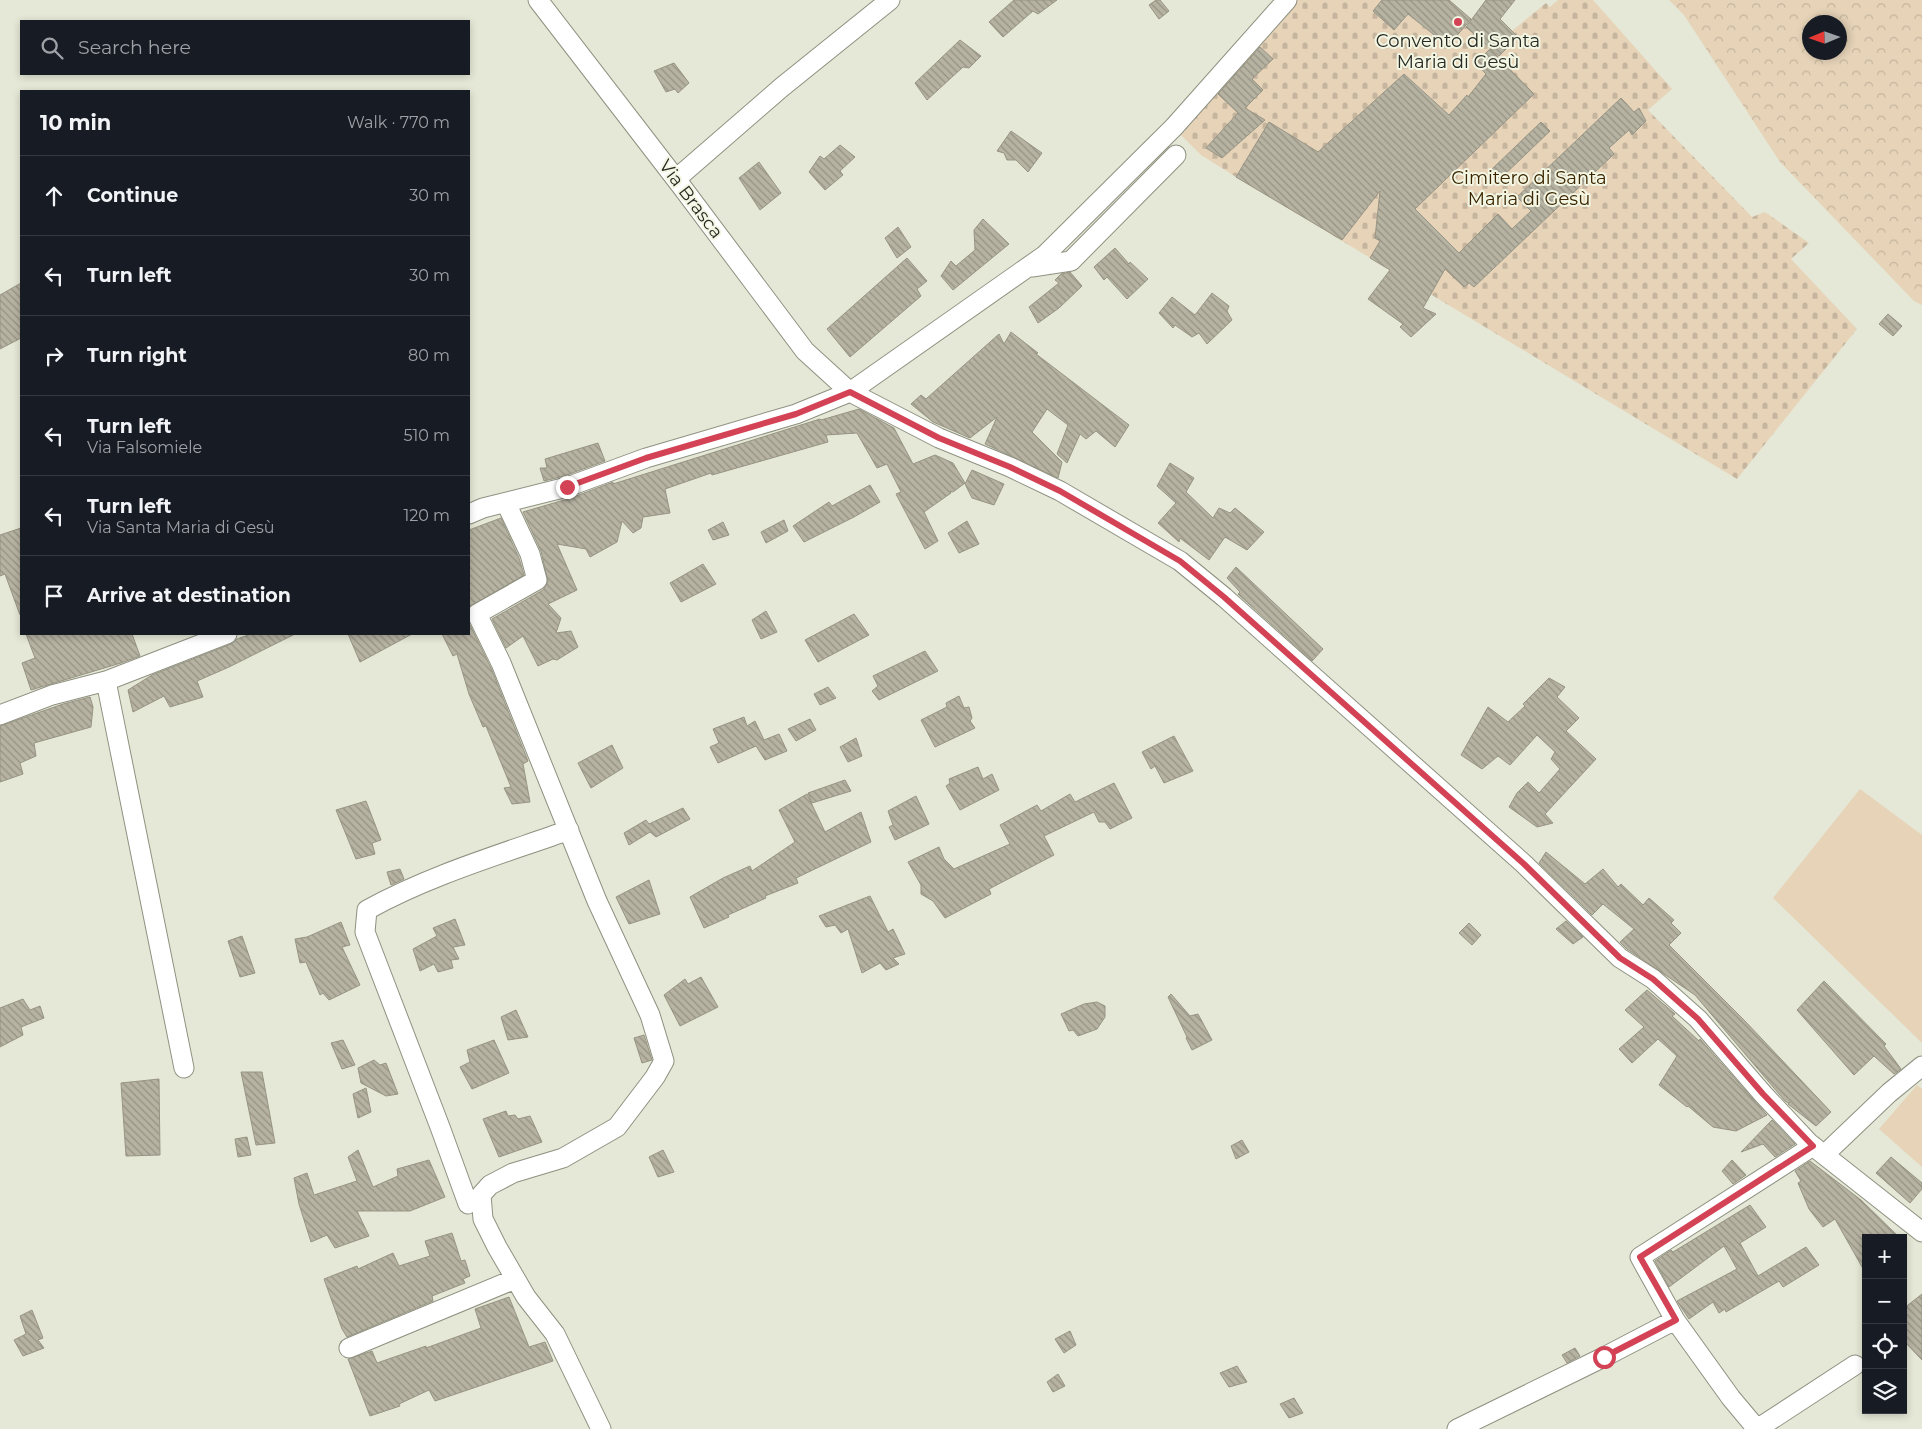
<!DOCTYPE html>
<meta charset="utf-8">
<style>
:root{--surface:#171b24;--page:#242831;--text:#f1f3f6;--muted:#9ea1a6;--line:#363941}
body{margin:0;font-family:Montserrat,sans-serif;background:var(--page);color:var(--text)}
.controls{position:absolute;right:15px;bottom:15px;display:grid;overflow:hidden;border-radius:0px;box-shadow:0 2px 8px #0003}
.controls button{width:45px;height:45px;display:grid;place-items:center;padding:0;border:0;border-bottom:1px solid var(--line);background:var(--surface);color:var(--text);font:25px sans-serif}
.compass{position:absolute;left:1802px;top:15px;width:45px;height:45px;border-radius:50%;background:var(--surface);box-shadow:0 2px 8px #0003;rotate:268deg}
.stop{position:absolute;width:15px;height:15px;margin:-11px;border:4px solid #d34355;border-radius:50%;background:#fff}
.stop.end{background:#d34355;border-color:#fff;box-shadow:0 1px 5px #0008}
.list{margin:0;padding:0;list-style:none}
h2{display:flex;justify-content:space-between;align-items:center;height:65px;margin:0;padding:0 20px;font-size:21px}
h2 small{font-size:16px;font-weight:400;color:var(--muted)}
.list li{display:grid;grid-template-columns:32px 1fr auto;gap:15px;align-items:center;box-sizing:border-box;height:80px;padding:0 20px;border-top:1px solid var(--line)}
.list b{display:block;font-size:19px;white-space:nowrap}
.list p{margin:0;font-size:16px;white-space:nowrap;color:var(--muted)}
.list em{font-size:16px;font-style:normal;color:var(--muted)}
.icon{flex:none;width:28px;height:28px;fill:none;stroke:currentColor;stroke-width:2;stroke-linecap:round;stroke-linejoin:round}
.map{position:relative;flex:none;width:1922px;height:1429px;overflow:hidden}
.search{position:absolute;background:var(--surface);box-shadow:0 2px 8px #0003;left:20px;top:20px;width:450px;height:55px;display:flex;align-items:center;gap:12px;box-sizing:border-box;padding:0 18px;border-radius:0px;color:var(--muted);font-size:19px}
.panel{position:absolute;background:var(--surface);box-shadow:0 2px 8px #0003;left:20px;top:90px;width:450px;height:545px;border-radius:0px}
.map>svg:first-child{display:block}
</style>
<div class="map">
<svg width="1922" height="1429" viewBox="0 0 1922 1429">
<defs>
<pattern id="forest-crowns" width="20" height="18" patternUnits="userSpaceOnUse" patternTransform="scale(1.25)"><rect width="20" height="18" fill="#e6d3b8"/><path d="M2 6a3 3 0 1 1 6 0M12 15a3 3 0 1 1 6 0" fill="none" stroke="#c5b59e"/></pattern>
<pattern id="cemetery-stones" width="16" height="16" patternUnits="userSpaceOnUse" patternTransform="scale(1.25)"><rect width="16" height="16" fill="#e6d3b8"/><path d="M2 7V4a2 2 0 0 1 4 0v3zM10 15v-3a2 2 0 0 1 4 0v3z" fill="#c5b59e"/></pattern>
<pattern id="building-back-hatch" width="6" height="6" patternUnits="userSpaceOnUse" patternTransform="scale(1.25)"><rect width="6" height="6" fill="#b7b3a2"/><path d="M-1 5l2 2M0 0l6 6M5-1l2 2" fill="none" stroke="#959284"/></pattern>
</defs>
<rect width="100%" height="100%" fill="#e5e8d6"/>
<path fill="#e6d3b8" d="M1860,789l62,46v208l-149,-145z
M1917,1085l5,4v78l-43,-38z"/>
<path fill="url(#forest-crowns)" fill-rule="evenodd" d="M1669,0h253v305l-8,-4 -134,-139 -96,-147zM1810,22h30v30h-30z"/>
<path fill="url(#cemetery-stones)" d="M1294,0h88l-9,11 21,19 14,-16 40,32 17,-20 27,25 20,-20 34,-28 4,4 8,-7h35l79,89 -24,21 104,107 13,-5 44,31 -18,16 66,70 -120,150 -501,-302 -35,-22 -23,-23z"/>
<path fill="url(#building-back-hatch)" stroke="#989484" d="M1014,0h43l-19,14 -5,-3 -30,26 -14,-15z
M1156,0h4l9,11 -10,8 -10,-14z
M1382,0h67l22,19 -23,27 -40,-32 -14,16 -21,-19z
M1486,0h29l-15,19 18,18 -19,19 -33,-29z
M960,40l21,16 -12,12 -6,-1 -36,33 -12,-17z
M1260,47l13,12 -21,20 11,11 -18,18 20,12 -43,38 -16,-10 32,-35 -20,-19z
M1490,49l44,45 -119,115 44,44 39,-39 14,15 19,-18 -14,-14 104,-99 13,14 5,-4 7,13 -14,14 -3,-5 -20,18 5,6 -140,133 -5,-4 -5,4 -19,-18 -22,39 13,6 -25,23 -11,-10 3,-3 -35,-25 22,-29 -20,-12 10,-17 -5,-3 5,-47 -38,49 -106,-63 33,-55 49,30 86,-78 45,41 18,-20 1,2 18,-23 -10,-11z
M674,63l15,20 -11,10 -3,-4 -9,3 -12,-21z
M1541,122l9,9 -50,48 -9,-9z
M1011,131l31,22 -14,19 -12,-12h-9l-3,-7 -7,-2z
M840,145l15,12 -15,14 3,4 -18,15 -16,-18 11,-16 4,3z
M759,162l22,31 -21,17 -21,-32z
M983,219l26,25 -56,46 -12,-14 10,-15 5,5 19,-16 -1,-20z
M898,227l13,20 -14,11 -12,-20z
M1115,248l14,16 1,-2 18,17 -21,20 -20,-22 -3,3 -10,-13z
M907,258l20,23 -10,8 4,7 -71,61 -23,-28z
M1070,272l12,14 -23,22 -21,15 -9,-16 30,-24 -4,-3 6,-6z
M21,283v55l-21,11v-54z
M1212,293l17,13 -2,5 5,9 -25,24 -8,-11 -7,4 -17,-12 -2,3 -14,-15 13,-16 23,18z
M1888,314l14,12 -9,10 -14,-12z
M1011,332l27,21 -2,1 93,71 -14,22 -19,-16 -10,8 -6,-5 -13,29 -10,-9 11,-29 -21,-16 -15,23 30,30 -4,16 -73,-34 12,-27 -27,21 -37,-16 -22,-18 10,-9 5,4 73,-65 5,10z
M859,409l35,19 19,36 22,-9 18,8 12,20 -12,9 -3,-1 1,2 -27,19 14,29 -13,8 -29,-55 5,-2 -14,-28 -10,4 -20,-35 -31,2 2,7 -116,33 -1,-2 -46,16 5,24 -27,4 -2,11 -8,5 -11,-12 -5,21 -27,15 -4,-8 -29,-5 20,46 -29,14 13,14 -5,15 15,-2 7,16 -21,13 -4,-1 -15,7 -15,-30 -17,12 -14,-29 51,-29 5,-8 -7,-31 -18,-39 48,-14 42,-16v2l207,-65 1,1z
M598,443l7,18 -41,15 -20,5 -4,-13h7l-2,-9z
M1170,463l24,15 -8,14 27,26 6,-10 11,5 5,-5 29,24 -17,18 -22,-13 -16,23 -29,-22 -1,4 -21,-19 18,-20 -19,-17z
M972,470l32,14 -10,21 -22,-7 -7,-14z
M870,485l10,17 -26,15 -50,25 -11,-16 36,-24 3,4z
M501,518l18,40 5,17 -55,32v-77z
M784,520l4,11 -22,12 -5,-11z
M967,521l12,23 -20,9 -11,-20z
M723,522l6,13 -16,5 -5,-10z
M21,528v87h-1l-15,-41 -5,2v-41z
M703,564l13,20 -35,18 -11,-19z
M1236,567l87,82 -11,12 -74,-67 2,-2 -13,-14z
M766,611l11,21 -16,7 -9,-19z
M854,614l15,21 -51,27 -13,-22z
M469,623l22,45 37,93 -5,3 7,38 -18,2 -8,-16 7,-1 -25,-61 -3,1 -14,-33 -12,-40 -4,2 -11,-22h27z
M26,634h106l8,22 -19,7 -90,27 -9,-27 13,-5z
M251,634h44l-66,33 -32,14 6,16 -33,10 -6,-11 -31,16 -5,-22 24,-15 79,-31 6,-5z
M348,634h64l-52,28z
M925,651l13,20 -59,29 -7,-9 6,-5 -5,-10z
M1549,678l16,9 -8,10 22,21 -13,13 30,28 -51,55 8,9 -16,4 -28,-20 8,-14 11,-11 11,11 21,-24 -9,-10 4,-7 -18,-17 -27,30 -12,-9 -16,13 -21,-14 27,-48 20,15 17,-16 -2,-2z
M828,687l8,11 -16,7 -6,-11z
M959,696l5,12 5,-1 3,11 -2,3 5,7 -40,19 -14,-27 26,-13 -1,-4z
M90,697l3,10 -2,20 -57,16 2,13 -16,7 3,11 -23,8v-56l63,-22z
M744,717l3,9 8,-5 9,19 15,-6 8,17 -22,9 -9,-14 -38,17 -8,-16 9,-4 -6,-14z
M810,719l6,11 -20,11 -8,-12z
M1174,736l19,35 -29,12 -9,-17 -4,3 -9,-17z
M856,738l6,18 -14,6 -8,-15z
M612,745l11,23 -32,20 -13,-25z
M978,767l5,12 9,-5 7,16 -39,20 -14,-24 4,-3 -1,-4z
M845,780l6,11 -39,12 -4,-10z
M1114,783l18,35 -22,11 -5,-7h-6l-5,-10 -50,24 10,19 -65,34 2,5 -46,24 -12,-17 -12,-7v-9l-13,-23 31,-15 5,12 10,10 56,-25 -10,-19 37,-20 4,6 29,-17 5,8z
M807,794l18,38 36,-20 10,30 -75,36 2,5 -33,13 1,2 -38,17 1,2 -25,11 -14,-31 33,-19 27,-12 2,5 43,-29 -16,-32z
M916,796l13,28 -34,16 -6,-13 4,-2 -5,-14z
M366,801l15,39 -9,3 3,11 -19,5 -20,-49z
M683,808l7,11 -34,18 -6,-5 -21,13 -5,-12 22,-13 3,4z
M1546,852l39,32 18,-15 15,18 3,-3 22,21 6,-7 25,22 -3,3 10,10 -12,12 75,75 87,92 -15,14 -28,-22 2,-2 -2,1 -3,-2 -90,-106 -68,-46 -7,-7 14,-13 -31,-25 -11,11 -53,-52z
M400,869l4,10 -13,6 -4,-13z
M649,880l11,34 -31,10 -13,-27z
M870,896l18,36 5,-3 12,25 -12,4 6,6 -13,6 -6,-7 -18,10 -14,-44 -7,4 -6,-8 -9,2 -7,-11z
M455,919l10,26 -12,2 6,12 -8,1 2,8 -15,4 -4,-8 -14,7 -7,-22 24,-13 -4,-8z
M1566,921l17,16 -10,7 -17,-15z
M341,922l9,23 -8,2 18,38 -31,15 -6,-7 -3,2 -14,-33 -6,1 -5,-24 12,-2z
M1469,923l12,12 -9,10 -13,-12z
M242,936l13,37 -15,4 -12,-36z
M701,977l17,30 -38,19 -16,-31 21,-16 3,5z
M1824,981l62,63 -2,2 17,23 -7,5 -20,-18 -20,19 -57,-65z
M1647,990l28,24 -3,2 27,25 1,-2 67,76 -31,16 -23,-4 -25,-21 -1,1 -28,-22 18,-29 -19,-17 -26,24 -13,-14 25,-22 -19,-17z
M1171,994l19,22 8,-2 14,26 -20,10 -6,-12 1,-1 -19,-40z
M23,999l7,11 10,-4 4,12 -23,9 2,8 -23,12v-39z
M1097,1002l8,4v11l-8,12 -19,7 -5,-6 -4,1 -8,-17 23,-10z
M516,1010l12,27 -20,3 -7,-23z
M644,1035l8,25 -10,3 -8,-25z
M343,1040l12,25 -13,4 -11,-26z
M494,1040l15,33 -37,16 -12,-22 10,-5 -3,-12z
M374,1060l6,5 6,-2 12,31 -12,2 -25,-13 -3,-15z
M241,1072h21l13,71 -19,2z
M159,1079l1,76 -34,1 -5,-73z
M366,1088l5,24 -13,6 -5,-24z
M506,1111l2,5 7,-1 3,4 12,-3 12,26 -43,15 -16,-38z
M1772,1120l23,24 -20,13 -12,-13 -22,8z
M247,1137l4,18 -13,2 -3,-18z
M1242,1140l7,12 -13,7 -5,-13z
M358,1150l15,37 25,-11 -1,-7 32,-9 16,37 -35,14h-53l12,25 -34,12 -8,-13 -16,7 -12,-38 -5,-26 13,-5 7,22 43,-14 -9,-24z
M663,1150l11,22 -16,5 -9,-20z
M1891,1157l31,26v6l-12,14 -34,-30z
M1732,1160l14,15 -13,9 -11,-13z
M1810,1161l51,39 39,38h-34v36l-31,-55 -12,8 -14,-18 -11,-26 3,-2 -6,-10z
M1750,1205l16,22 -26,16 18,33 48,-29 13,18 -36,22 -4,-6 -53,31 -1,-3 -6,4 -6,-11 -24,17 -12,-18 60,-32 -13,-23 -55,41 -14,-26 16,-11 2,2z
M452,1233l9,28 4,-1 5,16 -7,3 2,4 -33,13 1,5 -86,36 -5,-8 -18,-50 33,-13 1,3 35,-16 6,13 31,-10 -5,-15z
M1922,1294v66l-19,-20v-31z
M509,1297l20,50 16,-5 8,19 -118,40 -6,-11 -30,14 1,2 -30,10 -22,-57 24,-8 5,12 49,-17v2l55,-20 -6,-19z
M32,1310l11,28 -5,2 6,8 -21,8 -9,-16 12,-6 -6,-18z
M1070,1331l6,14 -12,8 -9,-14z
M1575,1348l5,8 -13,7 -5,-8z
M1237,1366l10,16 -18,5 -9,-14z
M1058,1374l7,12 -12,6 -6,-10z
M1294,1398l9,15 -14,5 -9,-14z"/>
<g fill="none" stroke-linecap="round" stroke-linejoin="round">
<defs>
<path id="minor" d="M538,0l144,187 123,164 45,41 89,46 71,29 50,24 120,70 44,36 300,267 96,94 33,21 45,40 65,75 46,49 113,89
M676,179l106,-92 108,-87
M1032,267l39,-6 105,-106
M506,503l24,51 7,26 -60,34 24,49 96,238 53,114 14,46 -9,16 -38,50 -54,31 -50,15 -23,12 -9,10 2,24 14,28 29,50 29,37 46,95
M469,514l14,-6 84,-21 79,-29 150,-44 54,-22 195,-137 129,-128 113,-127
M106,681l78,387
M0,715l52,-20 54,-14 121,-47
M1824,1155l65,-62 33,-27
M468,1204l-28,-77 -75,-195 2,-22c63,-35 135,-56 202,-80
M349,1348l166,-69
M1457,1429l147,-72 71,-37
M1757,1429l-26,-31 -56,-78 -35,-63 173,-111
M1757,1429l98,-64"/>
</defs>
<use href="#minor" stroke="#8e9180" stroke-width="21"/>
<use href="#minor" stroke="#fff" stroke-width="19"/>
</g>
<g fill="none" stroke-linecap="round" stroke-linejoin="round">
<path stroke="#d34355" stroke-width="6" d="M567,487l79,-29 150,-44 54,-22 89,46 71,29 50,24 120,70 44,36 300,267 96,94 33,21 45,40 65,75 50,52 -173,111 36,63 -72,37"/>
</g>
<circle fill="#d34355" stroke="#f2f6e3" stroke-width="2" cx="1458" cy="22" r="5"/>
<g text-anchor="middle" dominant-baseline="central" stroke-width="4" stroke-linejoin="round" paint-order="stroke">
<g font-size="18" fill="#272821" stroke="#f2f6e3">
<text x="1458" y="41">Convento di Santa<tspan x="1458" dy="21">Maria di Gesù</tspan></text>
</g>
<g font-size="18" fill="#3b2500" stroke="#f2f6e3">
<text x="1529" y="178">Cimitero di Santa<tspan x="1529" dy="21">Maria di Gesù</tspan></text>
</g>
<g font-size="18" fill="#272821" stroke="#f2f6e3">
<text transform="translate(691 199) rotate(53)">Via Brasca</text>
</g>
</g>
</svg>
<div class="controls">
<button>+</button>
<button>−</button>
<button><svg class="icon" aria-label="locate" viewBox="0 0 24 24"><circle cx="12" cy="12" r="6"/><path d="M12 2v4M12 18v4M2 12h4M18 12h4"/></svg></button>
<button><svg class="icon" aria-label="layers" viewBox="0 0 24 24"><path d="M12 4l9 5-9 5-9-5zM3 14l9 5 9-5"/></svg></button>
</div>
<svg class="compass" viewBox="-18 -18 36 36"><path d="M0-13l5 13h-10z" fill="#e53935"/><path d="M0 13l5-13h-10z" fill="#9ea1a6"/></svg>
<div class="stop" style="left:1604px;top:1357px"></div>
<div class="stop end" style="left:567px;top:487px"></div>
<div class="search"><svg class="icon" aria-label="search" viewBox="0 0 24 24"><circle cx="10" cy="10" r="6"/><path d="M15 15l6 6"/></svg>Search here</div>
<section class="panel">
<h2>10 min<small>Walk · 770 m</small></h2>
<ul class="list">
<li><svg class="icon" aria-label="ahead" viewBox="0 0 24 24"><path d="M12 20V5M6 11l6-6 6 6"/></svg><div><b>Continue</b></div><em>30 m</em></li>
<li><svg class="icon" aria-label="left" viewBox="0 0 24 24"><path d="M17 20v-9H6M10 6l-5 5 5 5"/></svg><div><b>Turn left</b></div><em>30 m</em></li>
<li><svg class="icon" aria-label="right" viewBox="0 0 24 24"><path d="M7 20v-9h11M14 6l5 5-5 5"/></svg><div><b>Turn right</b></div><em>80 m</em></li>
<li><svg class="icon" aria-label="left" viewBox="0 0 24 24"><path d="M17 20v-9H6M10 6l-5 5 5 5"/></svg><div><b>Turn left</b><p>Via Falsomiele</p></div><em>510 m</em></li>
<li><svg class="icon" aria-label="left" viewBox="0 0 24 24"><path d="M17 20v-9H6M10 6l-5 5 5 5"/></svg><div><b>Turn left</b><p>Via Santa Maria di Gesù</p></div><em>120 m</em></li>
<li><svg class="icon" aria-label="arrive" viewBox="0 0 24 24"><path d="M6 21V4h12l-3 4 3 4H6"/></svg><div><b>Arrive at destination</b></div></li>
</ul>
</section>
</div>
